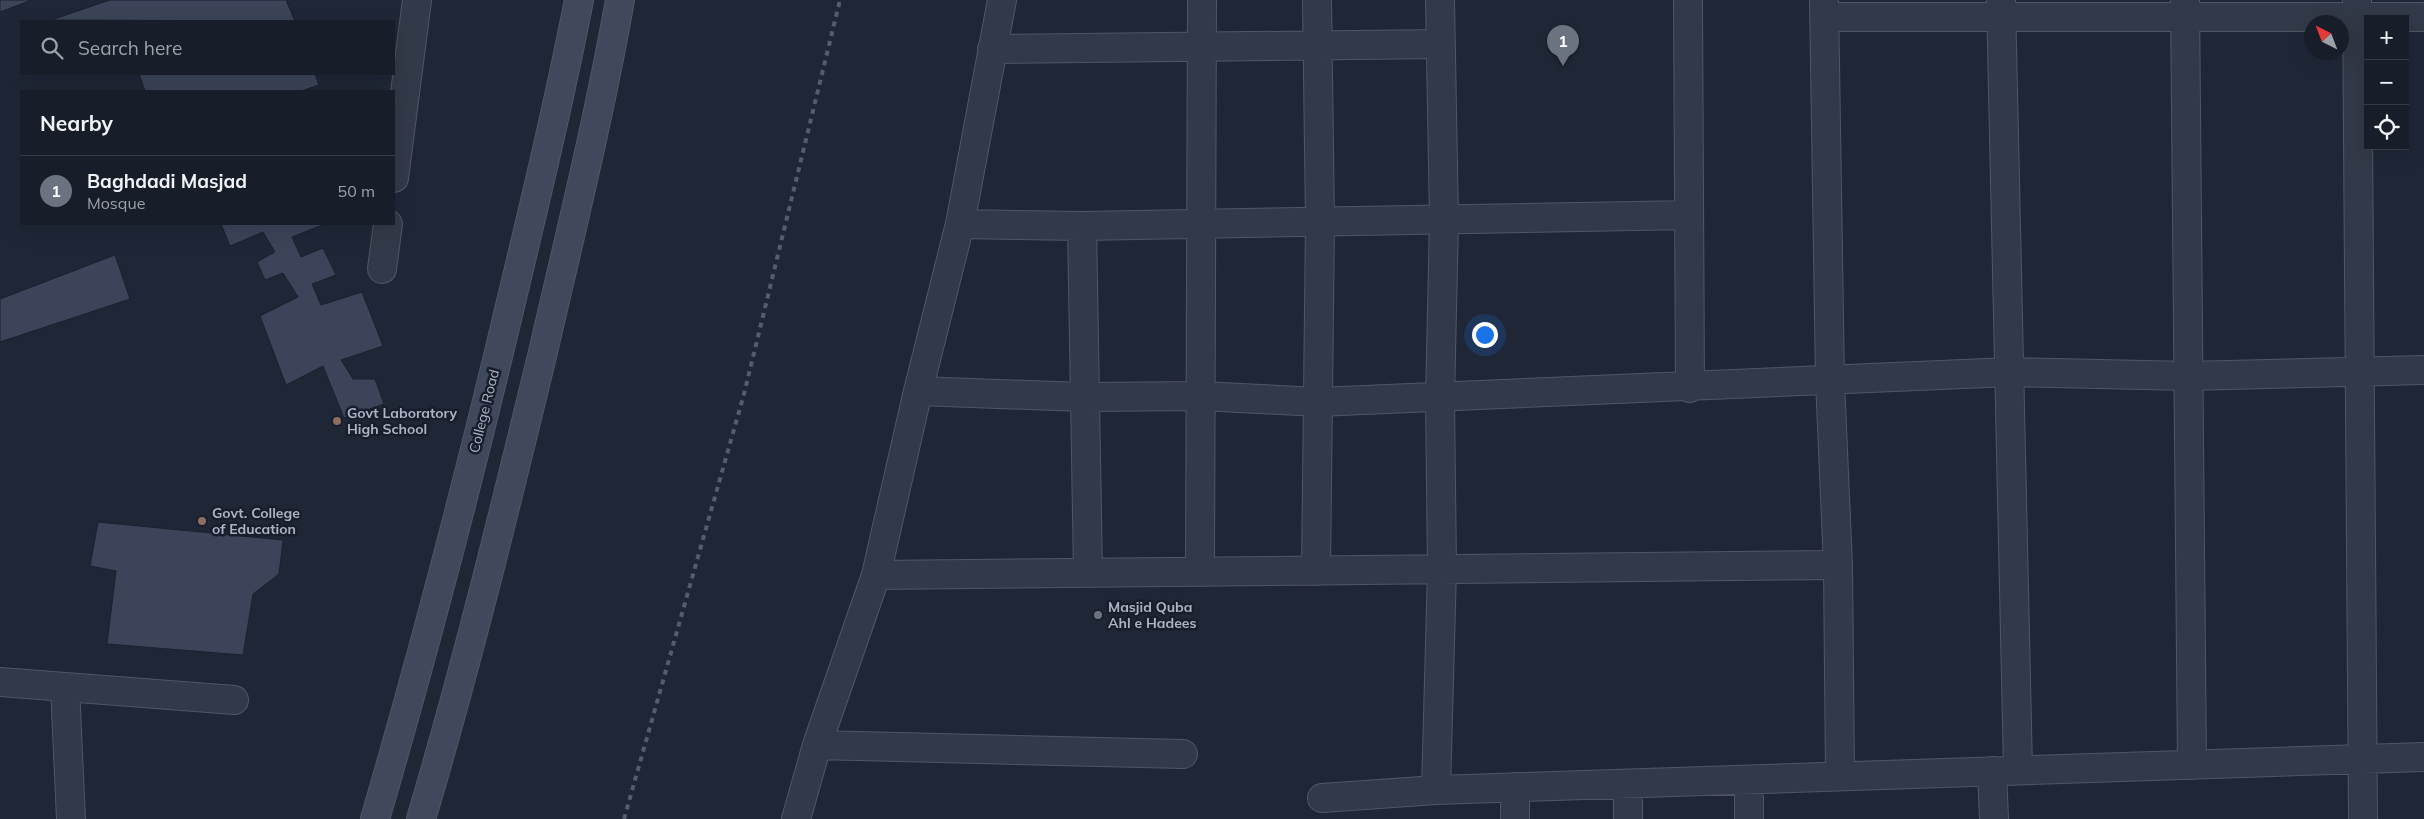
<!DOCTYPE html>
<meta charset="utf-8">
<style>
:root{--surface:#171d29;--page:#242a35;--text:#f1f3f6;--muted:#9ea2a8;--line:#363b46;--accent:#bca0f2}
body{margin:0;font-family:Mulish,sans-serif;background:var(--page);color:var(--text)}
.controls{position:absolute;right:15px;top:15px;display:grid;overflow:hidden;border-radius:0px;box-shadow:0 5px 20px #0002}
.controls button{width:45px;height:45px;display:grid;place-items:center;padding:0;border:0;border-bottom:1px solid var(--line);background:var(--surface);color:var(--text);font:25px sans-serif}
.compass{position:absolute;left:2304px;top:15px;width:45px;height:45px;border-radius:50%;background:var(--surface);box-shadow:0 5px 20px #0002;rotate:318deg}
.you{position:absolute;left:1484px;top:334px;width:18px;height:18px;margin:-12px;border:4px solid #fff;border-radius:50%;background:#1a73e8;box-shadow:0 0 0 8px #1a73e833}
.badge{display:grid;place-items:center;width:32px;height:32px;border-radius:50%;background:var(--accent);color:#fff;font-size:16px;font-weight:700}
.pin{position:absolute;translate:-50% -41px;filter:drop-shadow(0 1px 2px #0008)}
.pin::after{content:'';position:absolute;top:26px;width:18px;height:15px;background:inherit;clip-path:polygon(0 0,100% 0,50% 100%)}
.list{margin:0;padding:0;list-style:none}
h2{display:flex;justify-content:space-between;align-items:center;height:65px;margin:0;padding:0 20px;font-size:21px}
h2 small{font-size:16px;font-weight:400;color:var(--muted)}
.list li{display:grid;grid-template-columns:32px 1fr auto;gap:15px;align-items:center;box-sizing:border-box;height:70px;padding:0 20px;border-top:1px solid var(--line)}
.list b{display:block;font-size:19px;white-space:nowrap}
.list p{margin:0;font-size:16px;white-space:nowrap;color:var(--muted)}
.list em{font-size:16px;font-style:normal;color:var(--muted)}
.icon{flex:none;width:28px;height:28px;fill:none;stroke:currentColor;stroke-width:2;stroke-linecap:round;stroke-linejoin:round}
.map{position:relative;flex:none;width:2424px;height:819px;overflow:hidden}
.search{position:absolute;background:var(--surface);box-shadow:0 5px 20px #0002;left:20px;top:20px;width:375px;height:55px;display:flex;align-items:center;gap:12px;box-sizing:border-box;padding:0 18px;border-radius:0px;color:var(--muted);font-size:19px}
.panel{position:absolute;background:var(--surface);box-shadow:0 5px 20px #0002;left:20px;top:90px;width:375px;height:135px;border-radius:0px}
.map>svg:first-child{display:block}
</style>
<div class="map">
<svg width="2424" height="819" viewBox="0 0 2424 819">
<rect width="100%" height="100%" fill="#1f2737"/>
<path fill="#3b4458" stroke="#1a202e" d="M0,0h32l-32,12z
M110,0h176l9,21 -244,-1z
M139,74h176l4,11 -18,6h-156z
M221,224h104l-33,13 9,20 22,-9 13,27 -24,9 9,21 41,-13 21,54 -42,14 12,19h22l9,25 -40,14 -21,-52 -37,19 -26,-69 38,-19 -15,-24 -18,7 -8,-18 18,-10 -12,-20 -33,14z
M115,255l15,44 -130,43v-43z
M98,522l185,18 -4,34 -26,20 -10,61 -136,-11 9,-73 -26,-5z"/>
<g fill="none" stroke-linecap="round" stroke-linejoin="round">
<defs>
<path id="street" d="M1688,0l2,388
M1824,0l6,381 8,184 2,211
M2001,0l17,770
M2185,0l7,765
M2357,0l6,819
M1825,17h599
M992,49l448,-5
M394,178l23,-178
M960,224l122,2 607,-11
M1082,226l6,347
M382,269l6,-45
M918,391l165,6 118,-1 117,6 692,-30 178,4 236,-6
M1316,571l4,-349 -3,-222
M1200,572l2,-572
M876,575l962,-10
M0,682l234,18
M65,687l6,132
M817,745l366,9
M1992,771l2,48
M1749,780v39
M1436,790l6,-221 -2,-170 4,-179 -4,-220
M1322,798l114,-8 988,-33
M796,819l21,-74 59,-170 42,-184 42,-167 42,-224
M1515,819v-32
M1628,819v-35"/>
<path id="secondary" d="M375,819c50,-171 95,-344 136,-517 24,-100 48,-200 68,-302
M421,819c46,-154 84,-311 122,-467 27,-117 56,-234 77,-352"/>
</defs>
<use href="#street" stroke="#505666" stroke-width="30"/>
<use href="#secondary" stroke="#505666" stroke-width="30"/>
<use href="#street" stroke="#323948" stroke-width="28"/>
<use href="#secondary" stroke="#40485b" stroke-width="28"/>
<path stroke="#545d6f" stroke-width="4" stroke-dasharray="5 5" stroke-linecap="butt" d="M624,819l120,-425 96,-394"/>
</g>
<g fill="#8d6e63" stroke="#181e2c" stroke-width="2">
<circle cx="337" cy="421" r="5"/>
<circle cx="202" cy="521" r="5"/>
</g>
<circle fill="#6b7280" stroke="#181e2c" stroke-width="2" cx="1098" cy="615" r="5"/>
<g text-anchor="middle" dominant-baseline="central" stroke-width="5" stroke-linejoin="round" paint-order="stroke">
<g font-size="14" fill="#acb3c5" stroke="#181e2c">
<text transform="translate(484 411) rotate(-76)">College Road</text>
</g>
<g font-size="14" font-weight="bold" fill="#acb3c5" stroke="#181e2c" text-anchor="start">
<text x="347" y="413">Govt Laboratory<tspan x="347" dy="16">High School</tspan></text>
<text x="212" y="513">Govt. College<tspan x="212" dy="16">of Education</tspan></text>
<text x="1108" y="607">Masjid Quba<tspan x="1108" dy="16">Ahl e Hadees</tspan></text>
</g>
</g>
</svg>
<div class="controls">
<button>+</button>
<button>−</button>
<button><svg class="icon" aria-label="locate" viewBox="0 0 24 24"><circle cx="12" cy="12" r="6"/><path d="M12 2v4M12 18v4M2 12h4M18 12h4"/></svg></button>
</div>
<svg class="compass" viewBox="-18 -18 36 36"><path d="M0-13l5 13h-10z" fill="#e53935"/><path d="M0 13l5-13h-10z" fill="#9ea2a8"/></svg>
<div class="you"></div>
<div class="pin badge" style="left:1563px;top:66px;background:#6b7280">1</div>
<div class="search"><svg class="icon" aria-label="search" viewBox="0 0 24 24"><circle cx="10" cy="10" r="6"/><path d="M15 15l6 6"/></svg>Search here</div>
<section class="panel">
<h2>Nearby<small></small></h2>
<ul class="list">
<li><span class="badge" style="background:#6b7280">1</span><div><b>Baghdadi Masjad</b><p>Mosque</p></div><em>50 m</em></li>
</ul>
</section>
</div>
